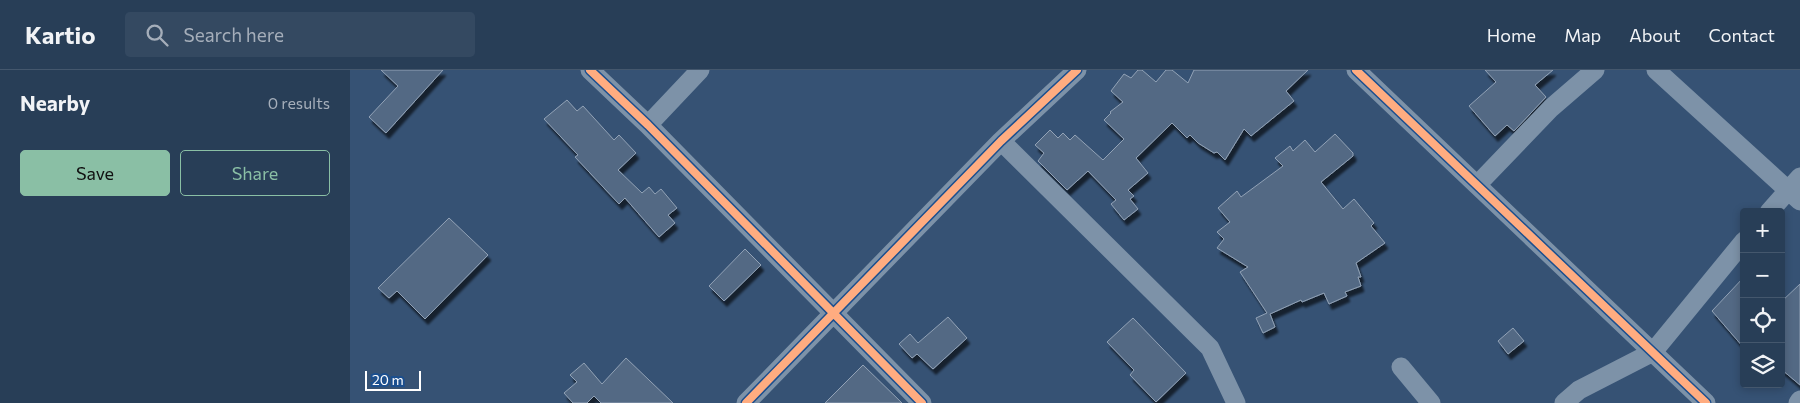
<!DOCTYPE html>
<meta charset="utf-8">
<style>
:root{--surface:#283e57;--page:#344961;--text:#f1f3f6;--muted:#a5aeba;--line:#44576d;--accent:#8abfa5}
body{margin:0;font-family:Commissioner,sans-serif;background:var(--page);color:var(--text)}
.controls{position:absolute;right:15px;bottom:15px;display:grid;overflow:hidden;border-radius:5px;box-shadow:0 2px 8px #0003}
.controls button{width:45px;height:45px;display:grid;place-items:center;padding:0;border:0;border-bottom:1px solid var(--line);background:var(--surface);color:var(--text);font:25px sans-serif}
.scale{position:absolute;left:15px;bottom:12px;width:56px;box-sizing:border-box;padding-left:5px;border:2px solid #fff;border-top:0;font-size:14px;line-height:18px;white-space:nowrap;color:#fff;-webkit-text-stroke:4px #1b4f8f;paint-order:stroke}
.list{margin:0;padding:0;list-style:none}
h2{display:flex;justify-content:space-between;align-items:center;height:65px;margin:0;padding:0 20px;font-size:21px}
h2 small{font-size:16px;font-weight:400;color:var(--muted)}
.actions{display:flex;gap:10px;padding:15px 20px}
.actions a{flex:1;padding:11px 0;border:1px solid var(--accent);border-radius:5px;text-align:center;font-size:18px;color:var(--accent)}
.actions .main{background:var(--accent);color:#111}
.icon{flex:none;width:28px;height:28px;fill:none;stroke:currentColor;stroke-width:2;stroke-linecap:round;stroke-linejoin:round}
.map{position:relative;flex:none;width:1450px;height:333px;overflow:hidden}
header{display:flex;align-items:center;gap:30px;box-sizing:border-box;height:70px;padding:0 25px;background:var(--surface);border-bottom:1px solid var(--line)}
header strong{font-size:24px}
nav{display:flex;gap:28px;margin-inline-start:auto;font-size:18px}
.search{width:350px;height:45px;background:var(--page);display:flex;align-items:center;gap:12px;box-sizing:border-box;padding:0 18px;border-radius:5px;color:var(--muted);font-size:19px}
main{display:flex}
aside{flex:1;background:var(--surface)}
.map>svg:first-child{display:block}
</style>
<header>
<strong>Kartio</strong>
<div class="search"><svg class="icon" aria-label="search" viewBox="0 0 24 24"><circle cx="10" cy="10" r="6"/><path d="M15 15l6 6"/></svg>Search here</div>
<nav><a>Home</a><a>Map</a><a>About</a><a>Contact</a></nav>
</header>
<main>
<aside>
<h2>Nearby<small>0 results</small></h2>
<ul class="list">
</ul>
<div class="actions"><a class="main">Save</a><a>Share</a></div>
</aside>
<div class="map">
<svg width="1450" height="333" viewBox="0 0 1450 333">
<defs>
<filter id="shadow"><feDropShadow dx="3" dy="5.5" stdDeviation="1" flood-color="#0009"/></filter>
</defs>
<rect width="100%" height="100%" fill="#365274"/>
<path fill="#526984" stroke="#92a2b6" filter="url(#shadow)" d="M31,0h62l-57,63 -17,-16 29,-31z
M788,0h4l14,12 10,-12h6l16,13 6,-13h114l-22,21 8,10 -43,35 -7,-7 -19,31 -8,-8 -3,1 -16,-10 -8,-8 -3,3 -15,-15 -36,35 12,15 -20,17 6,6 -4,3 8,10 -14,11 -13,-16 5,-4 -28,-29 -21,19 -29,-29 6,-8 -9,-8 15,-15 8,8 5,-5 7,7 5,-5 28,25 21,-21 -20,-19 7,-7 -1,-1 13,-10 -12,-11 13,-17 7,4z
M1135,0h68l-18,15 11,12 -32,34 -7,-6 -12,11 -26,-30 27,-24z
M217,30l10,11 6,-5 31,34 5,-5 17,18 -18,17 24,23 7,-6 6,7 6,-5 16,19 -9,7 7,8 -16,14 -34,-39 -6,6 -44,-47 3,-2 -34,-36z
M985,64l18,19v3l-32,26 22,27 11,-10 20,24 -3,3 14,17 -29,20 5,14h-3l3,9 -16,6 2,4 -18,8 -5,-11 -22,9 -1,-2 -31,14 5,13 -12,6 -7,-15 11,-5 -27,-41 8,-5 -31,-19 7,-9 -7,-7 13,-10 -12,-14 19,-17 4,6 42,-31 -8,-8 15,-12 3,5 12,-11 10,12z
M99,148l39,37 -63,64 -28,-28 -8,7 -11,-10z
M395,179l16,16 -37,36 -15,-15z
M1394,207v71l-32,-37z
M1450,214v101l-19,-16v-67z
M598,247l19,21 -34,31 -16,-15 -5,4 -13,-14 11,-10 8,9z
M783,248l53,55 -30,29 -26,-27 4,-5 -27,-28z
M1163,258l11,13 -16,13 -10,-13z
M276,288l47,45h-72l-7,-7 -7,7h-14l-9,-10 13,-11 -7,-7 14,-12 18,21z
M513,295l39,38h-77z"/>
<g fill="none" stroke-linecap="round" stroke-linejoin="round">
<path stroke="#7d92a8" stroke-width="19" d="M240,0l58,55 274,278
M1006,0l350,333
M1306,0l144,131
M298,55l52,-55
M651,71l209,207 26,55
M1127,115l74,-77 44,-38
M1419,142l31,-35
M1051,297l30,36
M396,333l255,-262 76,-71
M1214,333l15,-13 74,-38 91,-111
M1448,333l2,-3"/>
<defs>
<path id="cycleway" d="M240,0l58,55 274,278
M1006,0l350,333
M396,333l255,-262 76,-71"/>
</defs>
<use href="#cycleway" stroke="#1b4f8f" stroke-width="11"/>
<use href="#cycleway" stroke="#ffac80" stroke-width="8"/>
</g>
</svg>
<div class="controls">
<button>+</button>
<button>−</button>
<button><svg class="icon" aria-label="locate" viewBox="0 0 24 24"><circle cx="12" cy="12" r="6"/><path d="M12 2v4M12 18v4M2 12h4M18 12h4"/></svg></button>
<button><svg class="icon" aria-label="layers" viewBox="0 0 24 24"><path d="M12 4l9 5-9 5-9-5zM3 14l9 5 9-5"/></svg></button>
</div>
<div class="scale">20 m</div>
</div>
</main>
